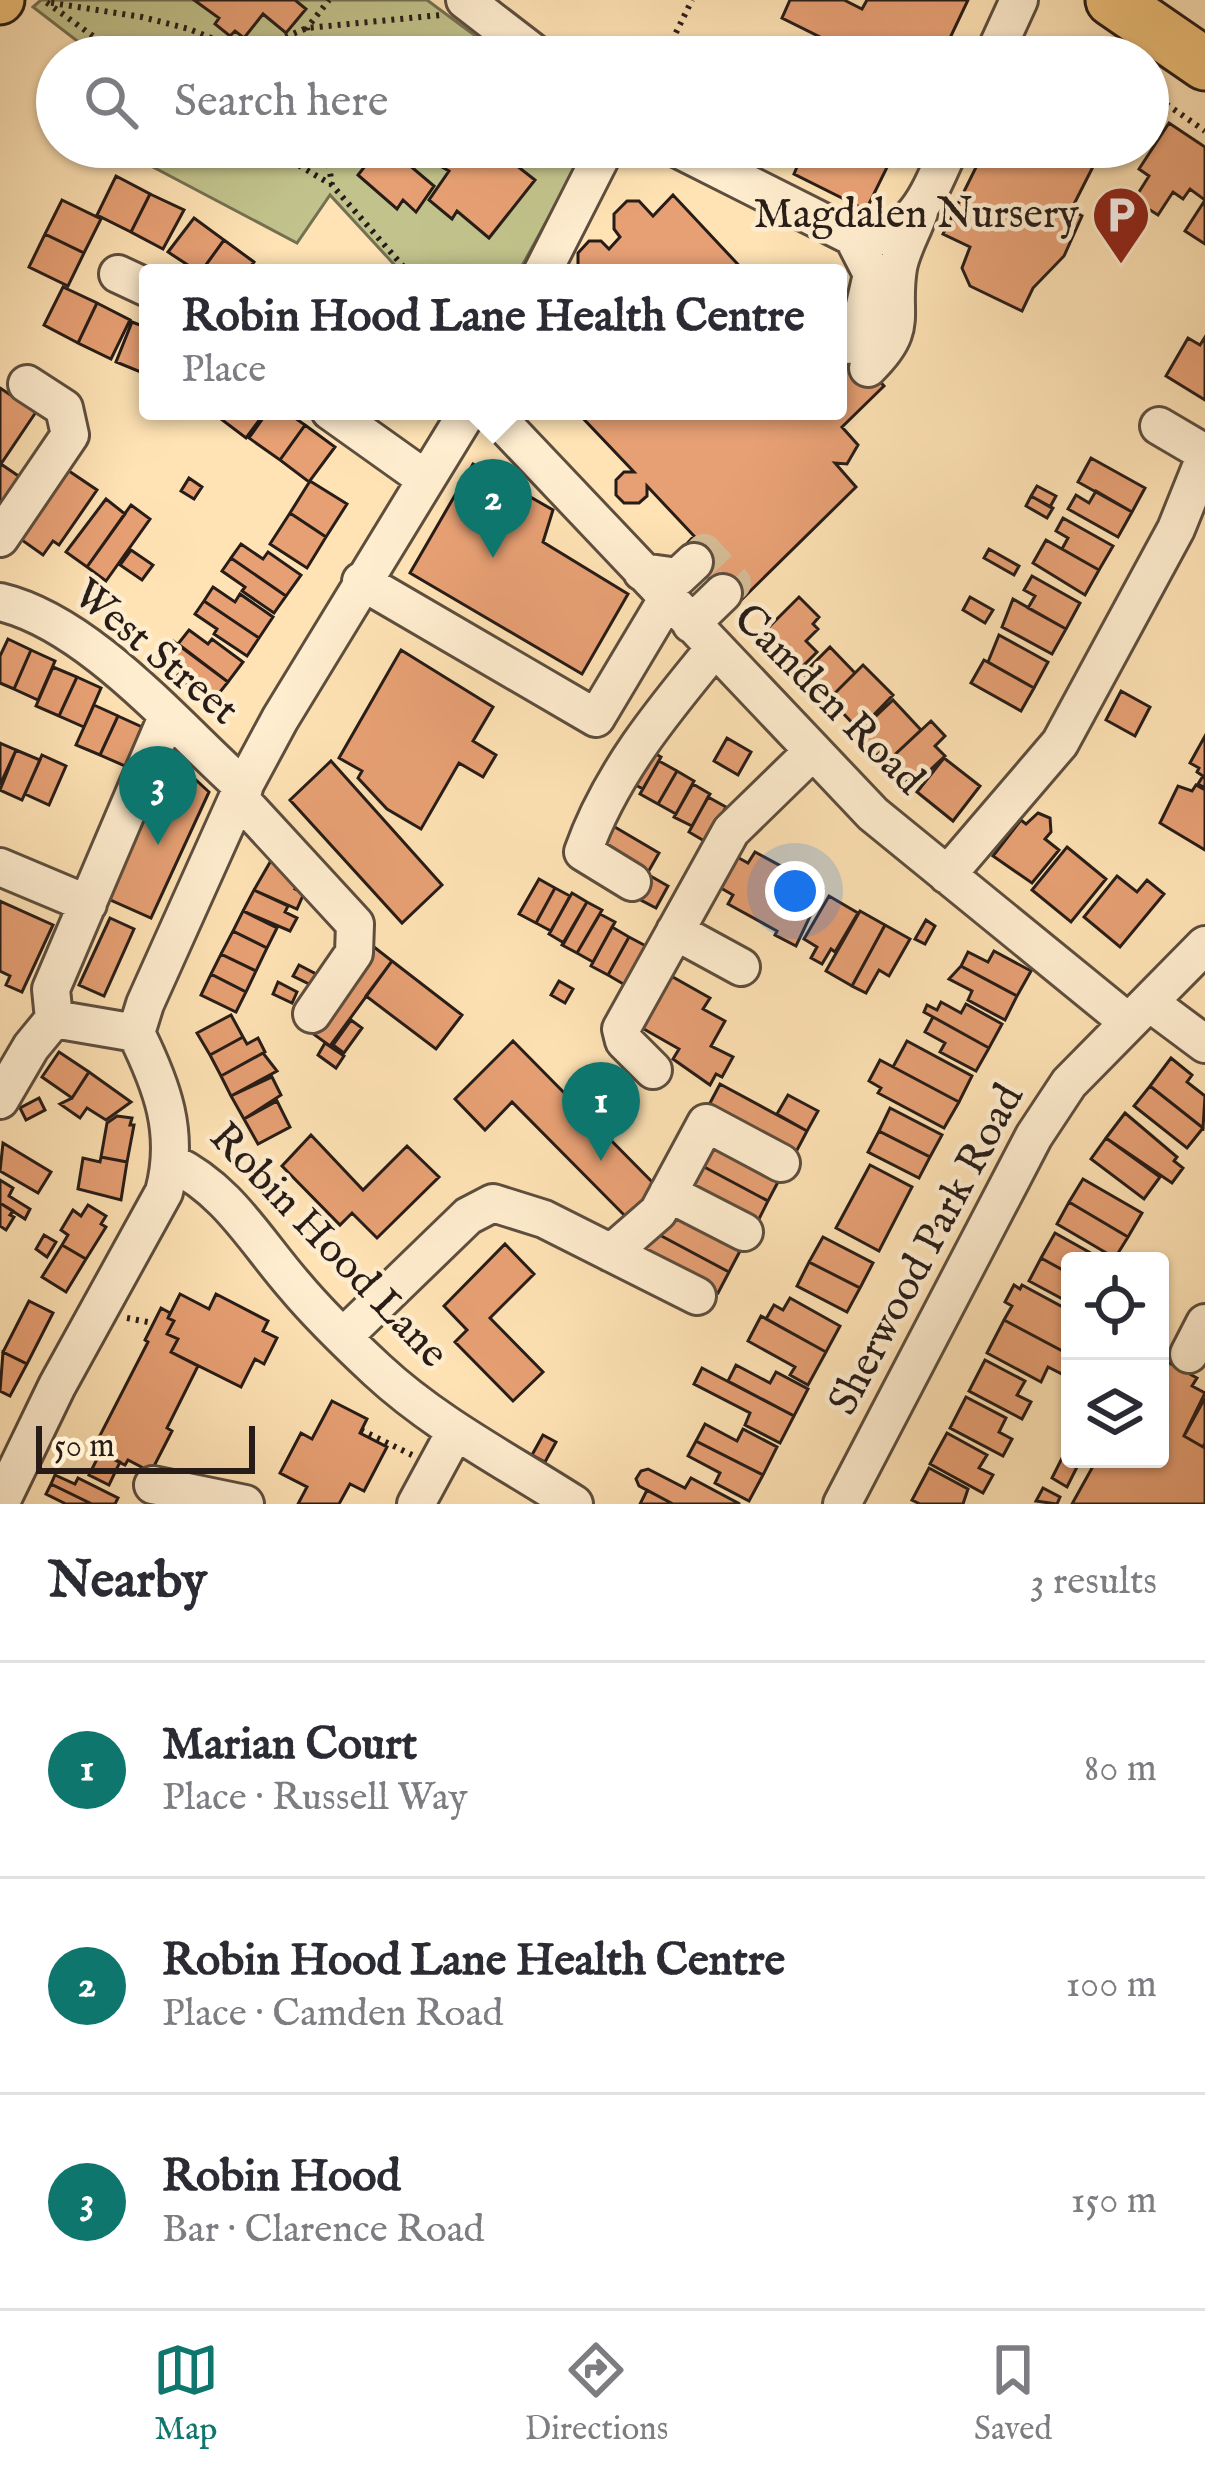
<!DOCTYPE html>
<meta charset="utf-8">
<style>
:root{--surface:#fff;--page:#f2f2f3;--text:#2b2b33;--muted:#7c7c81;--line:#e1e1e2;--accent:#0f766e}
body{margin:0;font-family:"IM FELL English",serif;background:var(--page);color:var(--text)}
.controls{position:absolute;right:36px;bottom:36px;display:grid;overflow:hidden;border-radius:12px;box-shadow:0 3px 9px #0004}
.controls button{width:108px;height:108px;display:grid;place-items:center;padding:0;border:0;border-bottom:3px solid var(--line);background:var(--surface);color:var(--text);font:60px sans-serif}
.scale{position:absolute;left:36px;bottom:30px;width:219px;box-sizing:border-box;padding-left:12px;border:6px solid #271c17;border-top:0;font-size:33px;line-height:42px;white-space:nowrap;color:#271c17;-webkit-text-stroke:9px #ffedcf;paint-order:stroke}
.you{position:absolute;left:795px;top:891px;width:42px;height:42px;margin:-30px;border:9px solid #fff;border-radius:50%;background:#1a73e8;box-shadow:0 0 0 18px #1a73e833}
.badge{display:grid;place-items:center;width:78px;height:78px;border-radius:50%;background:var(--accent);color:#fff;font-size:39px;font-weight:700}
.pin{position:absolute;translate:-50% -99px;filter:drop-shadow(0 3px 6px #0008)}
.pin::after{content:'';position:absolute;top:63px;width:42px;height:36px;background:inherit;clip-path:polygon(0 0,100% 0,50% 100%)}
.popup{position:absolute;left:139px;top:264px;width:708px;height:156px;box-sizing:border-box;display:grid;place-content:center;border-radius:12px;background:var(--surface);filter:drop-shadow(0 3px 9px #0005);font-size:39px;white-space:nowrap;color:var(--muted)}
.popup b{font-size:45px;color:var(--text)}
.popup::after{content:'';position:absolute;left:50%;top:100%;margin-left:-24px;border:24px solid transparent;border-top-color:var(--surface)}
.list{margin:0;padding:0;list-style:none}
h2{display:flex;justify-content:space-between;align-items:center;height:156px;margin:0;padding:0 48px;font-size:51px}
h2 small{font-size:39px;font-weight:400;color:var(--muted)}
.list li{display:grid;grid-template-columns:78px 1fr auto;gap:36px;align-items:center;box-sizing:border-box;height:216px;padding:0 48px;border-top:3px solid var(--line)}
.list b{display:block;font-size:45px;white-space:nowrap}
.list p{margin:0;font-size:39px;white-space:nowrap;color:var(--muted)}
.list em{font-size:39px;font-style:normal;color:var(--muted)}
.icon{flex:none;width:66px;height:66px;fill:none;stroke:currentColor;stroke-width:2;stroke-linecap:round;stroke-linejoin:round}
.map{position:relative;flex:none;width:1205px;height:1504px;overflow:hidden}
.search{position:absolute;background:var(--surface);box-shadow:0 3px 9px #0004;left:36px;right:36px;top:36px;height:132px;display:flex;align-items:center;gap:30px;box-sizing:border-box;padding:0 42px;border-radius:66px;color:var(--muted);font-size:45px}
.sheet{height:804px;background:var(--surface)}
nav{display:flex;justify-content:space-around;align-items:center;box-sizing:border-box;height:168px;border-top:3px solid var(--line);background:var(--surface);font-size:33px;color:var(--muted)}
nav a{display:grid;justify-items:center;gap:6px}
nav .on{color:var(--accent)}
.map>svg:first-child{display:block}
</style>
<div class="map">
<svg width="1205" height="1504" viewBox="0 0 1205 1504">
<rect width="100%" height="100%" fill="#ffe3b5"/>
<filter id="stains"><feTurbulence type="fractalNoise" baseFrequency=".00167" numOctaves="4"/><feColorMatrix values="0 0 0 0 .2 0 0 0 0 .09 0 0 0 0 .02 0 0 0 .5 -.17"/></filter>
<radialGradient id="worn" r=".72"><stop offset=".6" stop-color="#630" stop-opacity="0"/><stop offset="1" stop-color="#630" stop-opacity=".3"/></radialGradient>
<path fill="#c2c38c" stroke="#747052" stroke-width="3" d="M41,0h386l77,57h-406l-65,-50z
M115,147h467l-5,19 -59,107h-116l-72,-78 -33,48z"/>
<path fill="#e7a074" stroke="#271c17" stroke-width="3" d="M194,0h101l11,9 -20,24 -23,-19 -19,24 -9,-7 -5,5 -15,-12 4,-6z
M790,0h54l18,9 5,-9h101l-27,57h-103l4,-9 -60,-30z
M1169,123l36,24v97l-20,-13 20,-31 -15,-11 -7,10 -10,-7 -15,23 -24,-15 15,-24 -10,-7z
M380,147h8l46,39 -18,26 -13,-12 -6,9 -39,-34z
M458,147h35l42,33 -46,58 -32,-27 -5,8 -23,-19 20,-29 -7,-4z
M773,147h124l-31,63 -72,-36 6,-14z
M986,147h117l-32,63 11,6 -18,40 -31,32 -11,23 -52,-25 -8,-18 8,-21 -27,-13z
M116,176l34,18 -19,38 -34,-17z
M150,194l34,16 -21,39 -32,-17z
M673,195l73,78h-162l-6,-7v-13l11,-12h12l8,8 11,-12 -6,-8v-15l13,-13h12l14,15z
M62,200l39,19 -17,34 -39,-19z
M194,218l30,22 -24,33 -32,-21z
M45,234l39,19 -16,33 -39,-19z
M224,240l30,22 -8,11h-46z
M63,287l34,16 -19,40 -34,-18z
M97,303l33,17 -19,39 -33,-16z
M132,322l16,6v47l-32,-13z
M838,336l46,50 -42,41 16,18 -11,19 -12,-1 21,24 -121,119 -53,-57 12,-13 -47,-50v10l-8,7h-15l-8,-8v-15l8,-8h10l-58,-61h262z
M1205,337v63l-39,-24 22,-38 12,7z
M0,388l36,24 -35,52 19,13 -20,44z
M221,411h45l-20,27 -29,-22z
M268,411h17l20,14 -25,35 -31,-22z
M305,425l30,22 -26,35 -29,-22z
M1091,458l54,30 -13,24 -54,-30z
M473,464l80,46 -10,32 85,52 -46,80 -172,-101z
M66,469l31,21 -38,55 -6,-4 -10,14 -24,-17z
M189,478l13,9 -8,12 -13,-8z
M310,481l37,23 -21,33 -36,-24z
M1037,486l19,10 -6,11 -19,-11z
M1096,491l36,21 -14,25 -50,-28 8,-14 13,8z
M1031,496l22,12 -6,10 -21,-12z
M106,499l19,15 -38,53 -21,-15z
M131,505l19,14 -44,62 -19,-14z
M290,513l36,24 -19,31 -37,-24z
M1063,518l50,28 -14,24 -37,-21 6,-11 -12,-7z
M1046,540l53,30 -14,25 -52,-32z
M241,544l22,15 5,-7 33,23 -15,21 -55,-38z
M989,549l30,17 -5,9 -30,-17z
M131,550l22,15 -11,15 -22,-15z
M231,558l55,38 -12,17 -32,-22 3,-4 -23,-16z
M1032,576l48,27 -14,26 -38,-21 7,-12 -11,-6z
M213,587l22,15 5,-8 33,23 -14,21 -55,-37z
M799,597l20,20 -6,7 5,5 -12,12 11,11 -16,16 -36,-37z
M970,597l23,13 -8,13 -22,-13z
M1013,599l53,30 -14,25 -50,-27z
M204,601l55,37 -12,18 -33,-22 3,-5 -22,-15z
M189,630l19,14 4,-5 31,23 -15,20 -50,-38z
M999,635l49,27 -14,26 -46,-26z
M8,639l23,11 -17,39 -14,-6v-27z
M173,641l55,41 -16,20 -35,-26 5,-5 -20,-15z
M830,647l25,26 -29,29 -19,-19 2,-3 -6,-6z
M31,650l24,11 -17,39 -24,-11z
M401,650l92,57 -20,34 23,14 -13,22 -24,-14 -38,66 -34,-20 -29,-31 4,-7 -23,-13z
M984,660l50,28 -13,23 -50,-28z
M863,665l30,30 -34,35 -20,-21 -4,4 -9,-11z
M53,667l24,10 -18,39 -23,-10z
M77,677l24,11 -17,39 -25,-11z
M1121,691l29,16 -15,29 -29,-16z
M893,700l28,30 -33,31 -7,-9 -6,5 -16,-16 4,-3 -5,-5z
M94,705l24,11 -18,39 -24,-10z
M118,716l24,11 -17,39 -25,-11z
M931,721l14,15 -10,10 10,10 -33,31 -9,-9 -5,5 -13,-14 6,-5 -3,-3z
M1205,736v52l-7,-4 5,-8 -6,-4 2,-4 -9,-5z
M727,738l24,14 -13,23 -24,-14z
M0,743l16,7 -16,35z
M646,748l15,9 -18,32 -15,-8z
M16,750l24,10 -18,40 -22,-10z
M42,755l24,11 -17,39 -24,-11z
M171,757l38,35 -58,126 -45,-20z
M944,758l36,28 -27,35 -36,-29z
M331,761l111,124 -40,38 -112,-123z
M659,761l18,10 -19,33 -18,-10z
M677,771l17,10 -18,33 -18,-10z
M693,784l17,10 -18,32 -18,-9z
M1196,785l9,5v60l-45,-27 18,-37 14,5z
M708,797l18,10 -20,35 -17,-10z
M1038,813l12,5 1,14 -6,7 14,11 -27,33 -39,-27 28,-36 5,4z
M608,823l51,30 -12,21 -51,-29z
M1067,847l39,32 -35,43 -39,-32z
M728,852l20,11 7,-11 68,37 -27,57 -21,-11 2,-4 -49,-27 5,-9 -19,-11z
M273,857l29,18 -7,14 9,4 -7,16 -43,-19z
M647,874l21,12 -12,22 -21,-11z
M1117,876l20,16 10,-12 17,14 -44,53 -36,-30z
M539,879l16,9 -19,35 -17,-9z
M555,888l15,8 -19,35 -15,-8z
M254,890l34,16 -3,6 12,6 -7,13 -47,-20z
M572,893l15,9 -23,41 -15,-9z
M829,896l29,17 -23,39 -4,-3 -9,15 -11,-6 6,-11 -13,-8z
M0,901l53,24 -31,67 -16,-7 4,-9 -10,-5z
M587,902l15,8 -25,43 -15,-8z
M243,911l34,17 -10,20 -34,-17z
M860,911l25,14 -33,61 -26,-15z
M600,914l15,8 -22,40 -16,-9z
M110,918l24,11 -30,67 -25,-11z
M926,920l9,6 -10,18 -10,-5z
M885,925l25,14 -21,37 -10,-6 -13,23 -14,-7z
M612,927l17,10 -21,38 -17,-9z
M233,931l34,17 -11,23 -35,-17z
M629,937l17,9 -21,39 -17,-10z
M374,947l18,14 -62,85 -18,-13z
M994,951l37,20 -14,25 -56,-30 7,-14 20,10z
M221,954l35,17 -10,21 -35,-18z
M392,961l70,54 -26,34 -70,-53z
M299,965l17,9 -5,11 -18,-9z
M961,966l56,30 -12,24 -37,-20 4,-9 -23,-12z
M664,972l46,26 -7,11 22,12 -14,25 22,11 -11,20 -6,-3 -6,11 -37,-26 6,-10 -44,-25z
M211,974l35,18 -10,20 -35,-17z
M559,981l14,8 -8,14 -14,-8z
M278,982l19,10 -5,11 -19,-9z
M941,1002l20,11 5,-9 36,20 -13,24 -65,-36 3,-7 10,5z
M231,1015l12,22 -33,18 -13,-22z
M933,1017l56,31 -13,23 -36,-19 5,-9 -20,-11z
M351,1020l11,8 -18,25 -11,-8z
M243,1037l4,7 11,-6 7,14 -44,24 -11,-21z
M513,1041l150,152 -31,30 -120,-121 -27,28 -30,-31z
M907,1041l65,35 -13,26 -66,-35z
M325,1043l19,13 -8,12 -18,-13z
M59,1052l30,20 -17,26 -30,-21z
M263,1053l14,18 -46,25 -10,-20z
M1171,1058l21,17 -5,7 18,14 -2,32 -53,-42z
M880,1060l79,42 -15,26 -66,-35 3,-5 -12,-7z
M89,1072l42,30 -25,18 -19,-12 -7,10 -20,-14 12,-6z
M272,1077l9,18 -37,24 -13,-23z
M720,1084l87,47 -11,21 -87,-47z
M1150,1086l53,42 -16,20 -53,-42z
M788,1095l30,16 -11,20 -30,-17z
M39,1098l6,12 -19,10 -6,-12z
M277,1101l13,26 -32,17 -14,-25z
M890,1108l52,27 -12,22 -51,-26z
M1125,1113l52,44 -3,4 9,7 -11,15 -66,-45z
M117,1116l15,2 -2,7h4l-7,37 -26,-5 6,-34z
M879,1131l51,26 -11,21 -51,-26z
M311,1135l52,55 44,-44 32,31 -62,61 -25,-25 -12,12 -58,-59z
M1106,1138l54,39 -16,22 -53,-40z
M704,1140l75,40 -11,21 -75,-40z
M3,1143l48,29 -13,21 -38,-22z
M101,1157l26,5 -6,38 -43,-11 5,-31 17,4z
M693,1161l75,40 -11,22 -76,-40z
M870,1165l42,22 -33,64 -43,-23z
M1083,1179l59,34 -14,24 -59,-35z
M0,1180l13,8 -4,8 21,13 -5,10 -25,-16z
M1069,1202l59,35 -13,21 -58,-34z
M0,1203l13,8 -3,4 4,2 -8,13 -6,-4z
M88,1205l18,11 -5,8 5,3 -20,32 -24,-14 6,-10 -7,-5 12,-20 8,6z
M665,1211l75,40 -11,21 -75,-40z
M654,1232l75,40 -11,21 -75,-39z
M1055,1233l50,28h-35v13l-29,-16z
M44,1235l12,7 -9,15 -11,-8z
M823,1237l50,26 -13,25 -51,-26z
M505,1244l29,30 -44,44 53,54 -30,29 -58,-59 12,-12 -23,-24z
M62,1245l24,14 -20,33 -24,-15z
M1041,1258l29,16v29l-41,-22z
M809,1262l51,26 -13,24 -50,-26z
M1014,1285l6,4 2,-4 48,26v44l-66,-35 8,-14 -7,-4z
M180,1294l29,15 7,-15 52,27 -5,10 14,7 -13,26 -9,-5 -14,28 -70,-35 7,-13 -11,-5 7,-13 -6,-3z
M790,1298l50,28 -14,26 -60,-33 8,-14 9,5z
M29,1301l24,12 -26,51 -24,-12z
M161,1308l9,5 -2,5 6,3 -7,13 11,5 -7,13 27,14 -31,62 5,3 -21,41 -23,-12 -3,5 -32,-16 55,-107 -3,-2z
M761,1316l65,36 -18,33 -18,-10 5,-8 -47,-26z
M1004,1320l66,35 -6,20 -16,-8 -7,15 -54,-29z
M3,1352l24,12 -17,32 -10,-5z
M1160,1358l37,20 -5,8 13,7 -21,43 19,11 2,-4v61h-133l25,-45h63z
M985,1360l40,21 -8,14 14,7 -9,17 -53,-28z
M736,1365l34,18 6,-11 32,17 -14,27 -66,-35z
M702,1368l92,48 -14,27 -35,-18 5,-12 -56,-29z
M966,1397l40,21 -7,14 13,7 -9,17 -53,-28z
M1205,1398v45l-2,4 -19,-11z
M332,1401l35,18 -7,14 27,14 -23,44 -14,-7 -11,20h-41l9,-17 -27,-14 21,-40 11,6z
M705,1424l32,17 6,-12 34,18 -14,28 -67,-34z
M947,1433l40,22 -8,13 14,7 -10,18 -53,-29z
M543,1435l13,7 -11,20 -13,-7z
M696,1441l67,34 -14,26 -34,-18 5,-10 -32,-17z
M100,1453l20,9 -11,23 -20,-10z
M1062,1458l15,9 -10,20 -15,-9z
M929,1468l39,21 -5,15h-43l-8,-4z
M648,1469l37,19 6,-10 49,26h-67l-34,-18 -3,-7 5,-8z
M55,1475l20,9 3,-6 40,20 -3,6h-23l-41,-20z
M51,1484l41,20h-26l-20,-10z
M1043,1488l17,9 -3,7 -21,-3z
M647,1490l26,14h-33z"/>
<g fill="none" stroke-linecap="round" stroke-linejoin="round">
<path stroke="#d4bb95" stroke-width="36" stroke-dasharray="36 18" stroke-linecap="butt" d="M694,562l10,-10 29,31 -10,10"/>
<defs>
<path id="minor" d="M465,0l74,57
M993,57l26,-57
M674,147l179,90c62,5 75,-43 97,-90
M542,273l64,-126
M118,274l30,14
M846,345l13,-13 13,-58 -19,-37
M868,368c42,-41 22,-51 30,-100 3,-18 15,-38 21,-56
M330,411l94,67
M491,411l382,403 255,208
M1159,426l46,27
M0,538l70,-103 -6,-27 -37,-24
M642,572l36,5 16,-15
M361,581l235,137 71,-119
M0,602c89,21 176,125 244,186
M691,624l32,-31
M238,797l117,127 -1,29 -42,61
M0,867l88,37
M947,875l113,-132 116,-214 29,-72
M632,882l-49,-30c27,-77 79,-140 131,-203
M675,931l66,36
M1150,1003l55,41
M54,1019l82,14
M653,1070l-29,-29 -3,-12 110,-198 80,-78
M0,1100l31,-53 23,-28 -3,-30 116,-272
M172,1163c55,26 83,77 122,122 25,30 54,58 83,85 58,54 130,91 197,134
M668,1193l76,39
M611,1253l47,-41 48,-89 75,40
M343,1337l125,-121 25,-13 51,16 153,77
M1189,1354l16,-31
M153,1485l92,19
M0,1504l57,-118 107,-194c16,-59 -2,-106 -28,-159l9,-29 93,-207 42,-78 188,-308
M416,1504l39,-72
M842,1504l192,-368 35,-53 136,-138"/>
<path id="major" d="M0,1l1,-1"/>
<path id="highway" d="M1112,0l93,64"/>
</defs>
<use href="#minor" stroke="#5d4e3e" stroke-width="42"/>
<use href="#major" stroke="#271c17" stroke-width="51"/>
<use href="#highway" stroke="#271c17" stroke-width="57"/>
<path stroke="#271c17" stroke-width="6" stroke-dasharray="3 6" stroke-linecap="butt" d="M1031,48l18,9
M122,57l-76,-55 96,15 47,12 49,20 23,-2 46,-19 134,-13
M312,57l-5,-29 22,-28
M664,57l28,-57
M1159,99l46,32
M268,147l64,38 77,88
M326,147l6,38
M127,1318l26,5
M361,1430l51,25"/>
<use href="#minor" stroke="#ffedcf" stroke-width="36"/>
<use href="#major" stroke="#f0c27a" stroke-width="45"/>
<use href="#highway" stroke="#f0c27a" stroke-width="51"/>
</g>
<defs>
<symbol id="parking-pin" viewBox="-11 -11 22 30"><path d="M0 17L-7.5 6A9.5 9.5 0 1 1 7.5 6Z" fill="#8f2418" stroke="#ffedcf"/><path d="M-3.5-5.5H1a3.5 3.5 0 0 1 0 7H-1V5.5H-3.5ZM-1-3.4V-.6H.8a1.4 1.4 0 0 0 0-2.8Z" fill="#fff"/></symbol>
</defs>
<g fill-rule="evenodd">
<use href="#parking-pin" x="1088" y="182" width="66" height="90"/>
</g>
<g text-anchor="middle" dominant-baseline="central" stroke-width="9" stroke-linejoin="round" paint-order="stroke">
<g font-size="42" fill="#271c17" stroke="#ffedcf" text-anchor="end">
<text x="1079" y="215">Magdalen Nursery</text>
</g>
<g font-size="42" fill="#271c17" stroke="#ffedcf">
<text transform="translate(155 653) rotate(40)">West Street</text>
<text transform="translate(828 700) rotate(45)">Camden Road</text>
<text transform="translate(328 1246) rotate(46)">Robin Hood Lane</text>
<text transform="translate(927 1250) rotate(-62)">Sherwood Park Road</text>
</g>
</g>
<rect width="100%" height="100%" filter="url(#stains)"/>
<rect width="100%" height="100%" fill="url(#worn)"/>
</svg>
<div class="controls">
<button><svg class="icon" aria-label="locate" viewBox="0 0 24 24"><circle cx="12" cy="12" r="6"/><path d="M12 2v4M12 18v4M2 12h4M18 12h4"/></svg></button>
<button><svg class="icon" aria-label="layers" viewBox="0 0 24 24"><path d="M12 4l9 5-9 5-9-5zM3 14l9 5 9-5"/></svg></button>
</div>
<div class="scale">50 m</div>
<div class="you"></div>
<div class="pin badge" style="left:601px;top:1161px">1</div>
<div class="pin badge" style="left:493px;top:558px">2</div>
<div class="popup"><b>Robin Hood Lane Health Centre</b>Place</div>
<div class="pin badge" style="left:158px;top:845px">3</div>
<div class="search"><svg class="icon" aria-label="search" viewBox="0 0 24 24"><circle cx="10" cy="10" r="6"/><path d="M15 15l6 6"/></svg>Search here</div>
</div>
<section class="sheet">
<h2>Nearby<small>3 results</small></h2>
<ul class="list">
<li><span class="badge">1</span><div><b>Marian Court</b><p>Place · Russell Way</p></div><em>80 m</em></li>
<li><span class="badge">2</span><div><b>Robin Hood Lane Health Centre</b><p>Place · Camden Road</p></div><em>100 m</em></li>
<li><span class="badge">3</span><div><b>Robin Hood</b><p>Bar · Clarence Road</p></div><em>150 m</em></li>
</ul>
</section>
<nav>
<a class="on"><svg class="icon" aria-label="map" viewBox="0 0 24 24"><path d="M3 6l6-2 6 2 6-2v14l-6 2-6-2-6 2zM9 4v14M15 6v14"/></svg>Map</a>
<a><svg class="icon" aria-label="directions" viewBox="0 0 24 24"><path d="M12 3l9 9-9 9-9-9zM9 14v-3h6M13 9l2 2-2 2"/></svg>Directions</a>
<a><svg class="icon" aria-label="saved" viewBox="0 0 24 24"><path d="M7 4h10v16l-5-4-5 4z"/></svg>Saved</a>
</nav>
